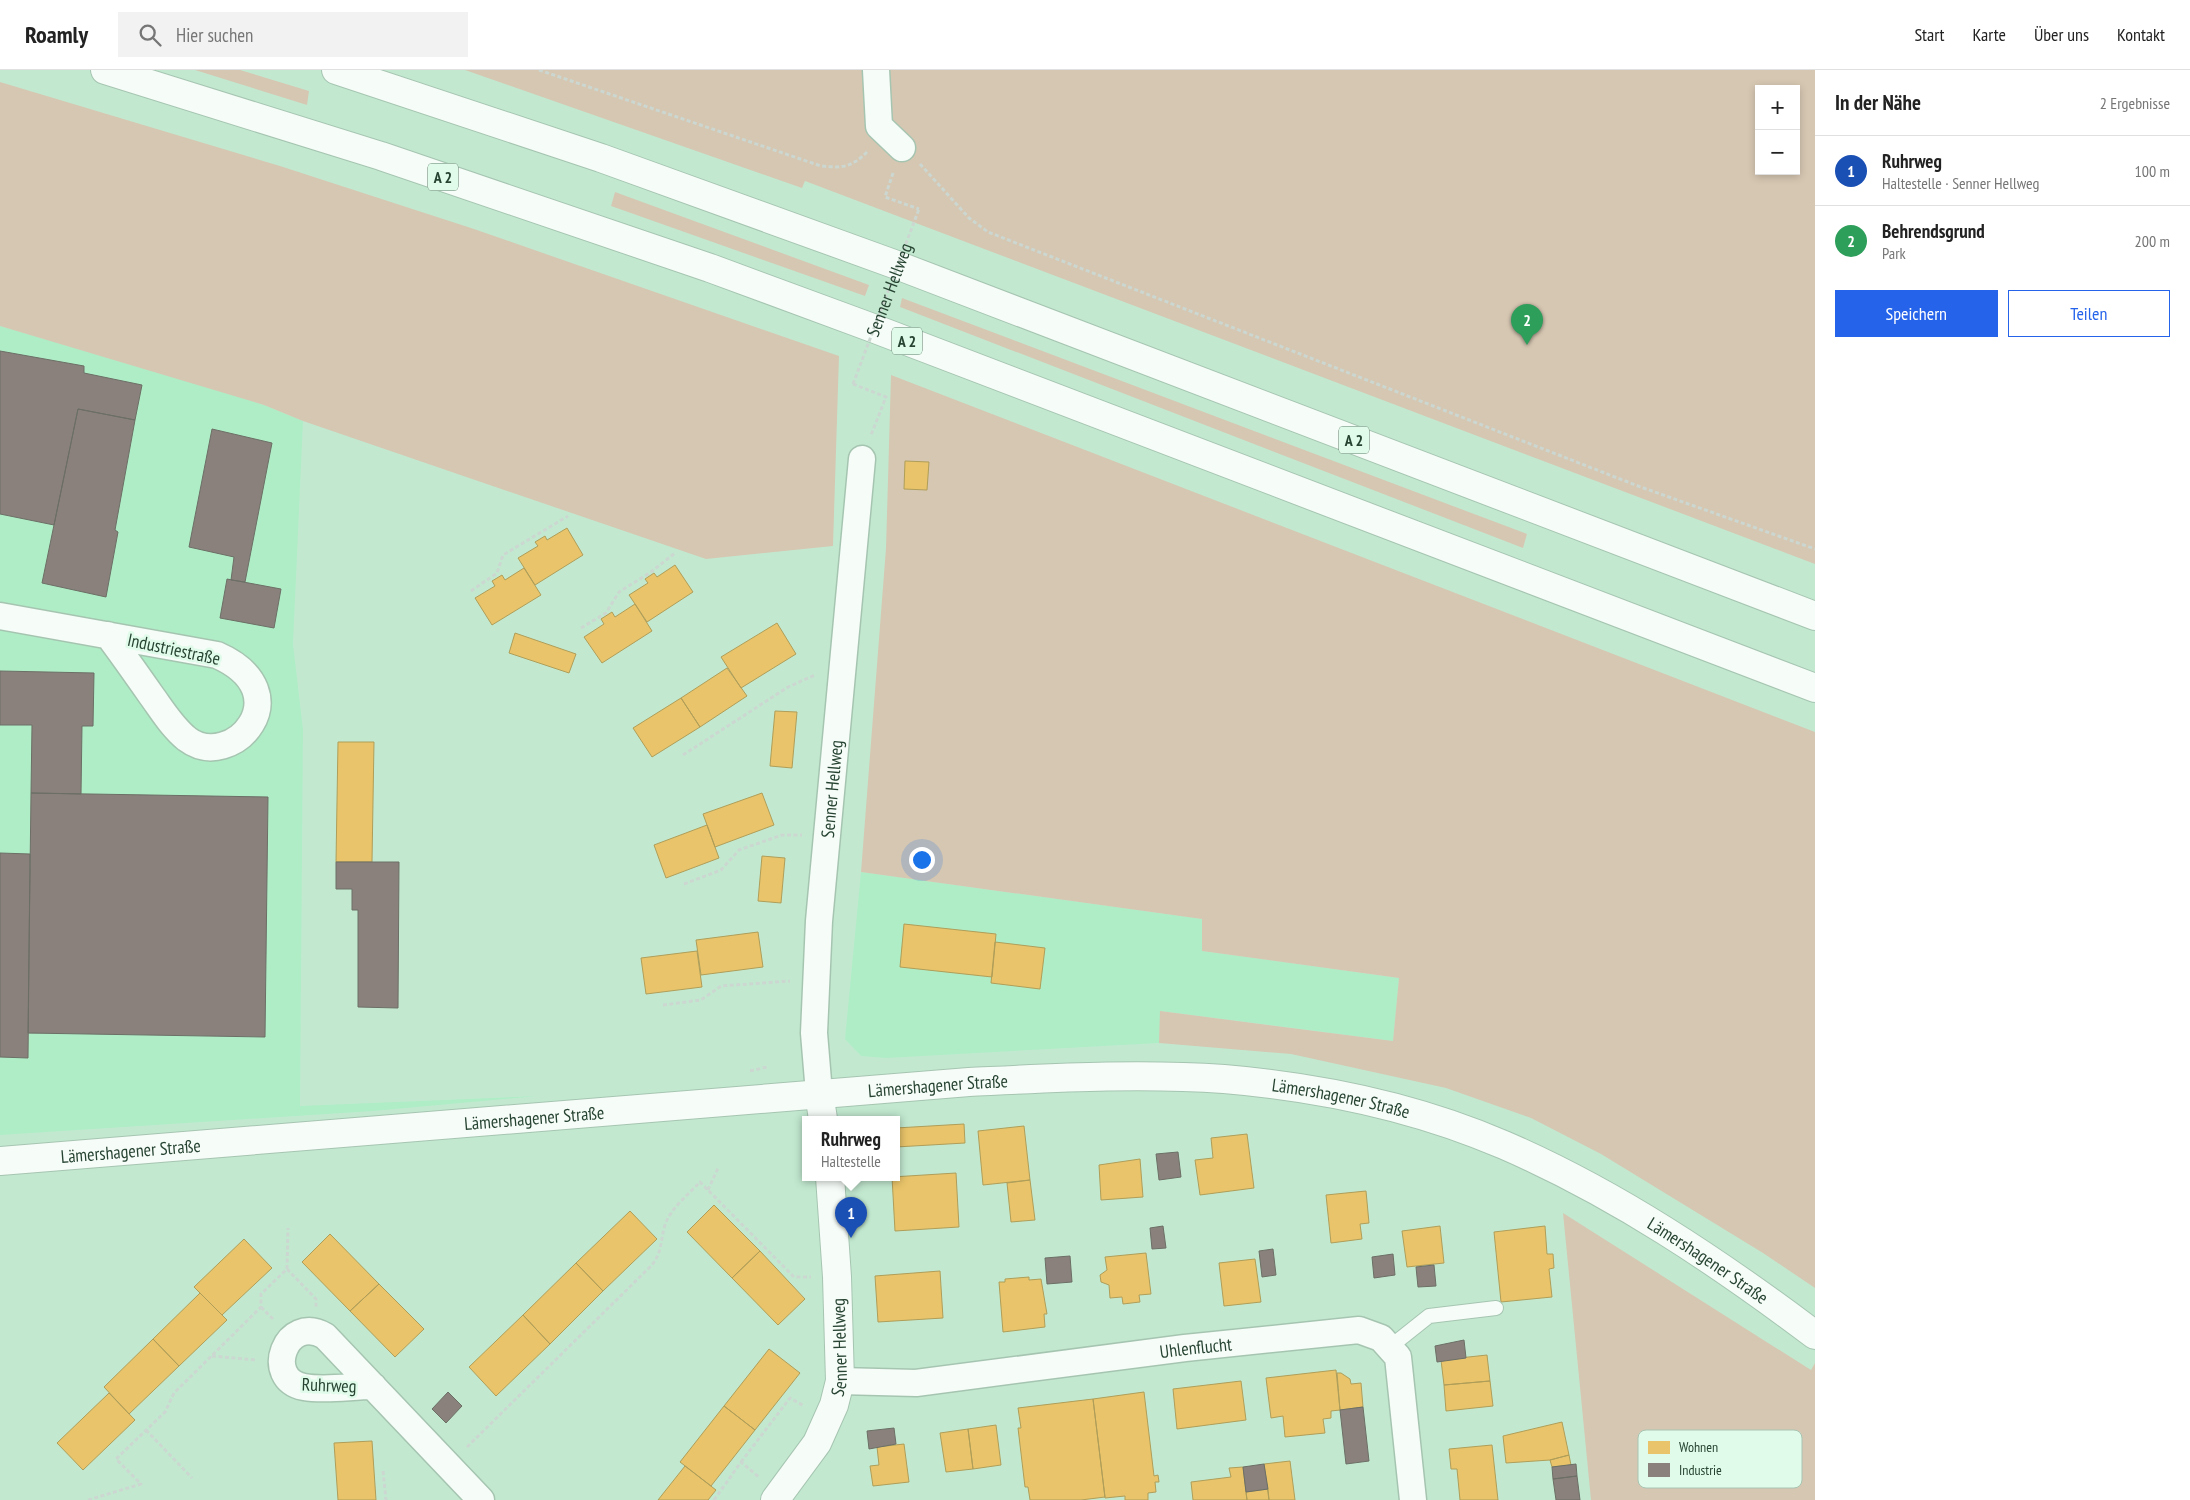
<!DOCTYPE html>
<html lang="de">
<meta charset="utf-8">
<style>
:root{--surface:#fff;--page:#f2f2f2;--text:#222;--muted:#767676;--line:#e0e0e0;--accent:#2563eb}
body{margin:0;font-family:"PT Sans Narrow",sans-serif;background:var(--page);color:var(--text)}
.controls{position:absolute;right:15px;top:15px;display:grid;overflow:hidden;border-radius:0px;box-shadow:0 2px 8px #0003}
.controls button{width:45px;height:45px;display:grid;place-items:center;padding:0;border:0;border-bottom:1px solid var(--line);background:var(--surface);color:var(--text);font:25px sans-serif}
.you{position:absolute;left:921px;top:789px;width:18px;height:18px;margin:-12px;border:4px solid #fff;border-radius:50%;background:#1a73e8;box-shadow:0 0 0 8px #1a73e833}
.badge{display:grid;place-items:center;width:32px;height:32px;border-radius:50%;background:var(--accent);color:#fff;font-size:16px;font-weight:700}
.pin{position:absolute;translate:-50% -41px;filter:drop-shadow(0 1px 2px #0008)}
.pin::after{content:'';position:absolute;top:26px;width:18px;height:15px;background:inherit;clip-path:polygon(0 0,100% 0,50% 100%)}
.popup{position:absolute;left:802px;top:1046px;width:98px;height:65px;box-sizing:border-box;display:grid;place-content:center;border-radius:0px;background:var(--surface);filter:drop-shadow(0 1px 4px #0005);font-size:16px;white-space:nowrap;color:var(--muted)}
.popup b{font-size:19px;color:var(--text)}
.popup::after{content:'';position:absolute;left:50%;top:100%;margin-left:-10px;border:10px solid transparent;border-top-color:var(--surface)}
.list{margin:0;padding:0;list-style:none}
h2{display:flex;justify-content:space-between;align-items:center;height:65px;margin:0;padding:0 20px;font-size:21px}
h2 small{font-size:16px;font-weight:400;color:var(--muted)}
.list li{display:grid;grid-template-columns:32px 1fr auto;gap:15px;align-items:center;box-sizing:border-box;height:70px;padding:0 20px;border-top:1px solid var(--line)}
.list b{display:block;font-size:19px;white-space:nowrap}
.list p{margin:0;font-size:16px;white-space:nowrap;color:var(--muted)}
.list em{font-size:16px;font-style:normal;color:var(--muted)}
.actions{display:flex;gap:10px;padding:15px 20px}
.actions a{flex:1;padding:11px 0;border:1px solid var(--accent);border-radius:0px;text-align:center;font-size:18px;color:var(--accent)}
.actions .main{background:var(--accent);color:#fff}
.icon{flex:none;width:28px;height:28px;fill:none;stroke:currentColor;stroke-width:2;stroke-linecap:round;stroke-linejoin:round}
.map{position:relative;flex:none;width:1815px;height:1430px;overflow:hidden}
header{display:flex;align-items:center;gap:30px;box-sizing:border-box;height:70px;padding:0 25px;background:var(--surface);border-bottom:1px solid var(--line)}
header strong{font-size:24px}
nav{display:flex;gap:28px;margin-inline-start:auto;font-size:18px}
.search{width:350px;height:45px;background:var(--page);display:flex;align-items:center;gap:12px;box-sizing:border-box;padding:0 18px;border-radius:0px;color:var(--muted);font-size:19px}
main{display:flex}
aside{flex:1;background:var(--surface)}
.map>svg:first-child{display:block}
</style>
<header>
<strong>Roamly</strong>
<div class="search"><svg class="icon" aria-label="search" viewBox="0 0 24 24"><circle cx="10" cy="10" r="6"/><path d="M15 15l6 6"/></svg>Hier suchen</div>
<nav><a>Start</a><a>Karte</a><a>Über uns</a><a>Kontakt</a></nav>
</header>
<main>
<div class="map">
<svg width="1815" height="1430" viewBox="0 0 1815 1430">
<rect width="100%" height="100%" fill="#c2e9d0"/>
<path fill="#afedc6" d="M0,256l202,59 62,20 39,16 -10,223 10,86 -3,376 237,-10 -164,15 -373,24z
M861,802l341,47v32l197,27 -6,63 -232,-30 -2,32 -273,15 -25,-2 -16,-17z"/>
<path fill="#d6c7b2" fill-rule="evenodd" d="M195,0h45l69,21 -2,14z
M465,0h1350v494l-1010,-383 -3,7zM1759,19h37v82h-37z
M0,12l280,84 194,63 365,127 -6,190 -127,13 -403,-138 -39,-16 -264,-79z
M615,122l254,93 -4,11 -254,-90z
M902,228l625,236 -4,14 -623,-241z
M891,305l924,357v556l-52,-35 -162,-99 -70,-36 -85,-30 -155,-34 -132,-11 1,-32 233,30 6,-63 -197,-27v-32l-341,-47 25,-324z
M1563,1143l248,157 4,-7v137h-224z"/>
<path fill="#e9c46a" stroke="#af9e59" d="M905,391l24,1 -2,28 -23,-1z
M567,458l16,27 -48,30 -17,-27 20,-12 -3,-4 10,-6 2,4z
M675,495l18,27 -46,30 -18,-27 19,-12 -3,-4 9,-6 3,4z
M524,498l17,27 -49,30 -17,-27 20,-12 -3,-5 10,-6 3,5z
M635,534l17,27 -50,32 -18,-26 20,-13 -3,-5 11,-7 3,5z
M777,553l19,31 -55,34 -20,-31z
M515,563l61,21 -7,19 -60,-20z
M727,598l20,28 -47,31 -19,-29z
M681,628l19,29 -48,30 -19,-29z
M775,641l22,1 -5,56 -22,-2z
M338,672h36l-2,120h-36z
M762,723l12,32 -59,22 -12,-33z
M707,755l12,33 -53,20 -12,-33z
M762,786l23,2 -4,45 -23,-2z
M904,854l92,10 -4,43 -92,-10z
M758,862l5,35 -62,8 -5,-35z
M995,872l50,6 -5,41 -49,-6z
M697,881l5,36 -56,7 -5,-36z
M964,1054l1,19 -69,4v-19z
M1024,1056l6,54 -47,5 -5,-54z
M1247,1064l7,54 -54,7 -5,-35 18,-2 -2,-20z
M1140,1089l3,38 -42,3 -2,-35z
M956,1103l3,54 -64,4 -3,-54z
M1030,1110l5,40 -24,2 -4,-39z
M1366,1121l3,32 -9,1 2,15 -31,4 -5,-48z
M714,1135l46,46 -28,27 -45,-46z
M630,1141l27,28 -54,52 -27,-28z
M1440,1156l4,37 -37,4 -5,-36z
M1545,1156l2,28h6l1,14 -5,1 3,28 -51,5 -7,-70z
M330,1164l49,50 -29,27 -48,-49z
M244,1169l28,29 -50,47 -28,-28z
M760,1181l45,48 -27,26 -46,-47z
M1146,1183l5,41 -12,1 1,7 -17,2 -1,-7 -12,1 -1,-13 -8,-3 -1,-7 7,-5 -2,-13z
M1255,1189l6,43 -37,4 -5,-43z
M576,1193l27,28 -53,53 -27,-29z
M940,1201l3,47 -65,4 -3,-46z
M1029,1207v3l12,-1 6,35h-3l1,13 -42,5 -4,-50h6v-3z
M379,1214l45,45 -29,28 -45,-46z
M200,1223l27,27 -48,46 -26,-27z
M523,1245l27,29 -54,52 -27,-29z
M153,1269l26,27 -50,48 -25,-27z
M769,1279l31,24 -45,57 -31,-24z
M1487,1285l3,26 -46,4 -3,-25z
M1336,1300l4,40 -9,1v7l-8,1 2,14 -40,4 -2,-21 -12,2 -5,-40z
M1337,1303h4l9,6 1,5 10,-1 2,24 -23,3z
M1241,1311l5,39 -69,9 -4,-40z
M1490,1311l3,25 -47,5 -2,-26z
M1144,1322l10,84 4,-1 1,7h-4l1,10 -8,1v7h-23v-4l-20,2 -12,-99z
M109,1323l26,27 -52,50 -26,-27z
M1093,1329l12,98 -24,3h-51l-2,-13h-3l-7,-59h3l-3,-20z
M724,1336l31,24 -44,56 -31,-24z
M1562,1352l7,33 -19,5 -44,3 -3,-27z
M996,1355l5,40 -28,4 -5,-40z
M968,1359l5,40 -27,3 -6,-39z
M372,1371l4,59h-38l-4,-57z
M904,1374l5,38 -36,4 -3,-20 9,-1 -2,-18z
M1492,1375l6,55h-38l-3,-31h-6l-2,-20z
M1569,1385l2,10 -19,2 -2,-7z
M1290,1391l5,39h-26l-5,-36z
M685,1396l31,24 -8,10h-50z
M1243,1397l4,33h-54l-2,-18 40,-5 -2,-9z
M1268,1419l1,11h-22l-1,-8z"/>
<path fill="#8a817c" stroke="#6c6f66" d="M0,281l84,15v7l58,12 -7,35 -57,-11 -24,116 -54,-11z
M78,339l57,11 -20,110 3,2 -12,65 -64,-14z
M212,359l60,14 -27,139 -14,-2 3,-23 -45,-10z
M227,509l54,10 -7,39 -54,-10z
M0,601l94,2 -1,53h-11l-1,68 -50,-1 1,-68h-32z
M31,723l237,4 -3,240 -237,-4z
M0,783l30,1 -2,204 -28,-1z
M336,792h63l-1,146 -40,-1v-97h-6v-21h-16z
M1178,1082l3,25 -22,3 -3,-26z
M1163,1156l3,22 -14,1 -2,-21z
M1273,1179l3,26 -14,2 -3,-26z
M1393,1184l2,21 -21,3 -2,-21z
M1070,1186l2,26 -25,2 -2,-26z
M1434,1195l2,21 -18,1 -2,-20z
M1464,1270l2,18 -29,4 -2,-16z
M448,1322l14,14 -16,17 -14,-14z
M1363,1337l6,54 -23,3 -6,-54z
M894,1358l2,16 -27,5 -2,-18z
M1264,1394l4,25 -22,3 -3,-25z
M1576,1394l1,12 -24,3 -1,-12z
M1577,1406l3,24h-24l-3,-21z"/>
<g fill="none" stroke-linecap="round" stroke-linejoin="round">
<defs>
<path id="service" d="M1390,1277l39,-31 67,-8"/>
<g id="minor">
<path d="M876,0l3,56 23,22"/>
<path d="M0,546l217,39c86,38 15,118 -30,84 -15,-12 -25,-29 -36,-44 -14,-20 -28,-40 -43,-60"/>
<path id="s1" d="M819,1023l-5,-60 5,-112 43,-462"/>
<path id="s2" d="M840,1311l76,2 269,-35 174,-18 22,8 17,19 15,143"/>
<path d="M373,1316c-22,0 -47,5 -69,1 -42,-8 -18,-74 21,-51l156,164"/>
</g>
<g id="tertiary">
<path d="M819,1023l4,26"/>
<path id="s3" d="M775,1430l42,-57 17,-38 6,-24 -3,-104 -7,-100"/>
</g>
<g id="secondary">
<path id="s4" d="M0,1091l969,-79c85,-4 170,-9 255,-3 95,8 192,28 280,66 111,48 214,117 311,190"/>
</g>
<path id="motorway" d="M105,0l276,86 329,112 160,59 945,361
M336,0l265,88 293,106 921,352"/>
</defs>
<use href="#service" stroke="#a6c5b1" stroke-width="16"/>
<use href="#minor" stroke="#a6c5b1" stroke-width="29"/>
<use href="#tertiary" stroke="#a6c5b1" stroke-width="30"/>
<use href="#secondary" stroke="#a6c5b1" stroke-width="30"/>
<use href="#motorway" stroke="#a6c5b1" stroke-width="30"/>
<path stroke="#cbd7d0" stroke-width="3" stroke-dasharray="4 2.5" stroke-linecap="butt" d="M539,0l282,96c22,2 30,2 47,-15
M920,94l49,54 19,14 650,254 177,63
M893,103l-8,24 34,12
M853,314l33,13 -15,38
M471,521l26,-18 6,-18 65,-39
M581,558l25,-15 13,-21 32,-20 24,-19
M683,685l105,-68 27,-12
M684,814l37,-14 18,-20 43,-15h20
M663,935l38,-5 20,-14 69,-5
M750,1001l17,-4
M708,1120l10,-22
M287,1199l29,30v8
M261,1237l13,13
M212,1286l44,4
M146,1360l46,48
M467,1377l185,-182c11,-15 8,-24 13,-40 5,-16 24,-31 35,-43l94,95h17
M741,1392l49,-64 14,8
M383,1401l3,29
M88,1430l53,-16 -25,-25 49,-47 9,-19 87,-86v-13l26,-25 1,-41
M714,1430l27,-38 19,16"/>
<use href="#service" stroke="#f6fcf8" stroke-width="14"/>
<use href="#minor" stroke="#f6fcf8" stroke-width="26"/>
<use href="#tertiary" stroke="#f6fcf8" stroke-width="28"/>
<use href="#secondary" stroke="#f6fcf8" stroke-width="28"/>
<use href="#motorway" stroke="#f6fcf8" stroke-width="28"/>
<path stroke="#cbd7d0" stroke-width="3" stroke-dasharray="4 2.5" stroke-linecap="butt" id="s5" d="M853,314l66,-175"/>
</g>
<g text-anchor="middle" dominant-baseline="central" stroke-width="5" stroke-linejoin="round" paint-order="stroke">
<g fill="#e0fbe9" stroke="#5e7b69" stroke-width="1">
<rect x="428" y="93.5" width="30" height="27" rx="4"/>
<rect x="892" y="257.5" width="30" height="27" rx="4"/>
<rect x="1339" y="356.5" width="30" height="27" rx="4"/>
</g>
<g font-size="16" font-weight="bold" fill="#274432">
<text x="443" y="107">A 2</text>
<text x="907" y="271">A 2</text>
<text x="1354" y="370">A 2</text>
</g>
<g font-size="18" fill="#274432" stroke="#e0fbe9">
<text stroke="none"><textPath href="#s5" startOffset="101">Senner Hellweg</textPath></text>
<text transform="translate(174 579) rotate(12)">Industriestraße</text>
<text stroke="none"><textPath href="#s1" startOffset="305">Senner Hellweg</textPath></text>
<text stroke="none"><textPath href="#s4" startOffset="941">Lämershagener Straße</textPath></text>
<text stroke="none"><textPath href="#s4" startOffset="1346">Lämershagener Straße</textPath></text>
<text stroke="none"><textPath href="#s4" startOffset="536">Lämershagener Straße</textPath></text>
<text stroke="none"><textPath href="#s4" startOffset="131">Lämershagener Straße</textPath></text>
<text stroke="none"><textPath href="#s4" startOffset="1751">Lämershagener Straße</textPath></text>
<text stroke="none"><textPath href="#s3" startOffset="171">Senner Hellweg</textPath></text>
<text stroke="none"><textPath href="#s2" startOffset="358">Uhlenflucht</textPath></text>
<text transform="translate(329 1315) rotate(2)">Ruhrweg</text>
</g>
</g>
<rect x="1638" y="1360" width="164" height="58" rx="8" fill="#e0fbe9" stroke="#a8c4b2" stroke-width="1"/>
<rect x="1648" y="1371" width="22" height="13" fill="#e9c46a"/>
<rect x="1648" y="1393" width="22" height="14" fill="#8a817c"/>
<g font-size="14" fill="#274432">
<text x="1679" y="1382">Wohnen</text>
<text x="1679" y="1405">Industrie</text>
</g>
</svg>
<div class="controls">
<button>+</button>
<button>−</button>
</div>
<div class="you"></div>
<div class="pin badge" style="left:851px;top:1168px;background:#1a4fb4">1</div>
<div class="popup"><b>Ruhrweg</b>Haltestelle</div>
<div class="pin badge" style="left:1527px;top:275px;background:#2e9e5b">2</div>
</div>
<aside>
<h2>In der Nähe<small>2 Ergebnisse</small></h2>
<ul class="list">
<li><span class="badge" style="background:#1a4fb4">1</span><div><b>Ruhrweg</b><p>Haltestelle · Senner Hellweg</p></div><em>100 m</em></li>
<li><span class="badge" style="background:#2e9e5b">2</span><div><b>Behrendsgrund</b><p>Park</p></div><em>200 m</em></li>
</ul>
<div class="actions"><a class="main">Speichern</a><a>Teilen</a></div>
</aside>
</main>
